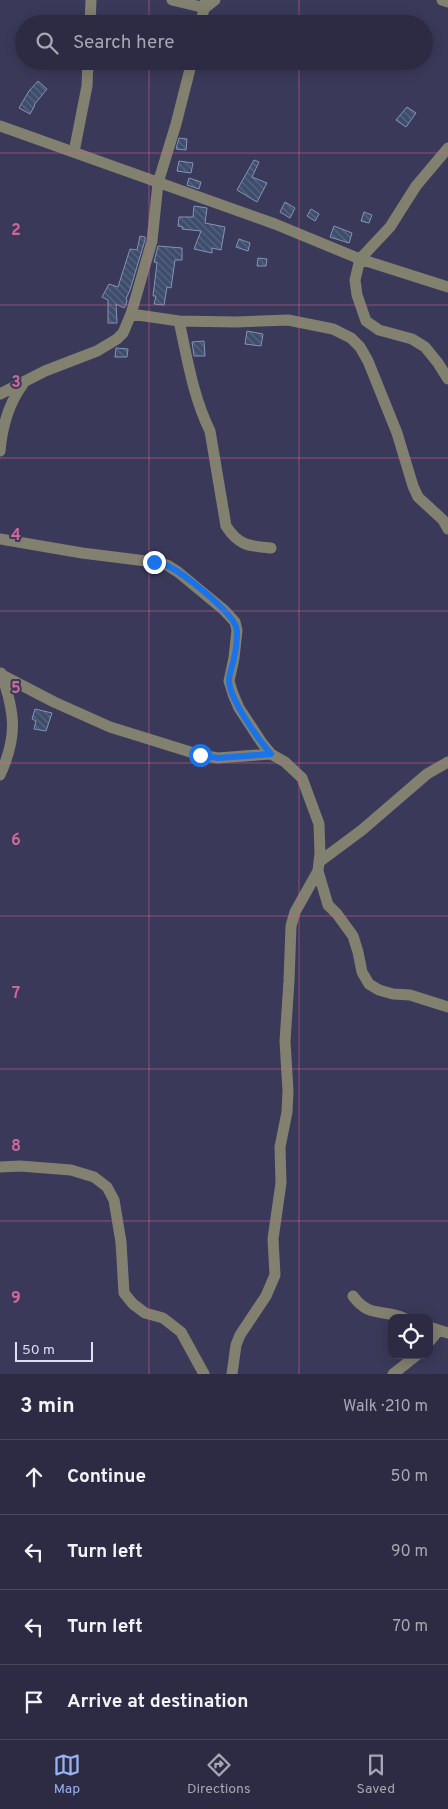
<!DOCTYPE html>
<meta charset="utf-8">
<style>
:root{--surface:#2c2b43;--page:#34334a;--text:#f1f3f6;--muted:#a6a7b2;--line:#48475c;--accent:#95b2f1}
body{margin:0;font-family:Overpass,sans-serif;background:var(--page);color:var(--text)}
.controls{position:absolute;right:15px;bottom:15px;display:grid;overflow:hidden;border-radius:10px;box-shadow:0 2px 12px #0003}
.controls button{width:45px;height:45px;display:grid;place-items:center;padding:0;border:0;border-bottom:1px solid var(--line);background:var(--surface);color:var(--text);font:25px sans-serif}
.scale{position:absolute;left:15px;bottom:12px;width:78px;box-sizing:border-box;padding-left:5px;border:2px solid #dedff3;border-top:0;font-size:14px;line-height:18px;white-space:nowrap;color:#dedff3;-webkit-text-stroke:4px #3a3959;paint-order:stroke}
.stop{position:absolute;width:15px;height:15px;margin:-11px;border:4px solid #1a73e8;border-radius:50%;background:#fff}
.stop.end{background:#1a73e8;border-color:#fff;box-shadow:0 1px 5px #0008}
.list{margin:0;padding:0;list-style:none}
h2{display:flex;justify-content:space-between;align-items:center;height:65px;margin:0;padding:0 20px;font-size:21px}
h2 small{font-size:16px;font-weight:400;color:var(--muted)}
.list li{display:grid;grid-template-columns:32px 1fr auto;gap:15px;align-items:center;box-sizing:border-box;height:75px;padding:0 20px;border-top:1px solid var(--line)}
.list b{display:block;font-size:19px;white-space:nowrap}
.list em{font-size:16px;font-style:normal;color:var(--muted)}
.icon{flex:none;width:28px;height:28px;fill:none;stroke:currentColor;stroke-width:2;stroke-linecap:round;stroke-linejoin:round}
.map{position:relative;flex:none;width:448px;height:1374px;overflow:hidden}
.search{position:absolute;background:var(--surface);box-shadow:0 2px 12px #0003;left:15px;right:15px;top:15px;height:55px;display:flex;align-items:center;gap:12px;box-sizing:border-box;padding:0 18px;border-radius:28px;color:var(--muted);font-size:19px}
.sheet{height:365px;background:var(--surface)}
nav{display:flex;justify-content:space-around;align-items:center;box-sizing:border-box;height:70px;border-top:1px solid var(--line);background:var(--surface);font-size:14px;color:var(--muted)}
nav a{display:grid;justify-items:center;gap:2px}
nav .on{color:var(--accent)}
.map>svg:first-child{display:block}
</style>
<div class="map">
<svg width="448" height="1374" viewBox="0 0 448 1374">
<defs>
<pattern id="building-back-hatch" width="6" height="6" patternUnits="userSpaceOnUse" patternTransform="scale(1.25)"><rect width="6" height="6" fill="#3e4d6c"/><path d="M-1 5l2 2M0 0l6 6M5-1l2 2" fill="none" stroke="#596681"/></pattern>
</defs>
<rect width="100%" height="100%" fill="#3a3959"/>
<path fill="url(#building-back-hatch)" stroke="#8394b7" d="M38,81l9,8 -13,16h1l-5,9 -11,-6 10,-17z
M407,107l9,6 -10,14 -10,-7z
M179,138l8,1 -1,11 -10,-1z
M254,160l5,2 -7,15 15,6 -10,19 -20,-12z
M179,161l14,2 -2,10 -14,-2z
M189,178l12,4 -2,7 -12,-4z
M285,202l10,6 -5,10 -10,-6z
M194,206l13,2 -2,15 20,4 -4,23 -9,-2v5l-18,-4 7,-18 -19,-2 1,-2 -5,-1 1,-9h14z
M311,209l8,5 -4,7 -8,-5z
M364,212l8,3 -3,8 -8,-2z
M334,226l18,7 -3,10 -19,-6z
M140,236l5,1v3l-15,50 -4,9 1,1 -1,5 -2,3 -8,-4 1,19h-9v-23l-6,-3 7,-13 9,3 12,-38 7,1z
M239,239l11,4 -2,8 -12,-4z
M158,246l24,2v12h-7l-4,28 -4,-1 -3,18 -10,-1 2,-8h-3l4,-33 -3,-1z
M258,258l9,1 -1,7h-9z
M247,331l16,3 -2,12 -16,-2z
M204,341l1,15h-11l-2,-14z
M116,348l12,1 -1,8h-12z
M35,709l17,4 -6,18 -12,-2 2,-8 -4,-2z"/>
<g fill="none" stroke-linecap="round" stroke-linejoin="round">
<path stroke="#828170" stroke-width="11" d="M172,0l33,8 10,-8
M442,0l6,2
M90,24l1,-24
M201,24l4,-22
M0,126l275,98 85,35 88,28
M448,148l-32,38 -26,41 -30,32 -5,21 2,15 9,26 13,9 33,9 13,8 13,16 10,16
M74,152l13,-66 1,-25
M131,314l48,7 57,1 52,-2 45,9 18,9 9,9 8,14 29,72 16,53 5,11 25,23 5,9
M179,321c8,36 14,76 31,110l16,95c13,20 23,20 45,22
M0,394l45,-23 52,-20 20,-12 6,-6 8,-19 21,-73 6,-58 18,-59 16,-63
M0,451c2,-23 9,-48 23,-67
M0,539l82,14 72,9 13,3 11,7 46,38 11,12 2,8 -3,28 -5,23 4,13 6,14 23,35 9,11 14,8 17,16 17,46 1,29 -2,18 -23,41 -4,14 -2,55 -4,60 3,50 -1,21 -7,35 1,36 -8,56 2,36 -9,21 -26,39 -4,10 -4,29
M2,675l52,27 56,25 90,28 18,3 53,-4
M0,775c18,-39 15,-63 1,-102
M319,862l43,-32 65,-56 21,-12
M318,871l10,34 9,9 16,22 5,16 4,20 7,12 10,6 14,4 17,1 38,12
M0,1167l20,-1 51,4 23,7 13,10 7,13 7,42 3,51 9,11 12,9 18,5 18,14 23,42
M353,1296c16,22 29,13 51,22
M429,1327l19,6
M429,1342l9,-11
M393,1374l24,-19"/>
</g>
<g fill="none" stroke-linecap="round" stroke-linejoin="round">
<path stroke="#1a73e8" stroke-width="6" d="M154,562c5,1 10,2 14,4 16,8 69,49 69,65 0,9 -1,19 -3,27 -1,7 -5,15 -5,23 1,19 29,58 42,73l-53,4 -18,-3"/>
</g>
<path fill="none" stroke="#cd6898" stroke-width="1" stroke-opacity="0.55" d="M149,0v24M299,0v24M149,61v1313M299,61v1313M0,153h448M0,305h448M0,458h448M0,611h448M0,763h448M0,916h448M0,1069h448M0,1221h448"/>
<g font-size="16" text-anchor="middle" font-weight="bold" fill="#cd6898" stroke="#3a3959" stroke-width="4" stroke-linejoin="round" paint-order="stroke">
<text x="16" y="235">2</text>
<text x="16" y="387">3</text>
<text x="16" y="540">4</text>
<text x="16" y="693">5</text>
<text x="16" y="845">6</text>
<text x="16" y="998">7</text>
<text x="16" y="1151">8</text>
<text x="16" y="1303">9</text>
</g>
</svg>
<div class="controls">
<button><svg class="icon" aria-label="locate" viewBox="0 0 24 24"><circle cx="12" cy="12" r="6"/><path d="M12 2v4M12 18v4M2 12h4M18 12h4"/></svg></button>
</div>
<div class="scale">50 m</div>
<div class="stop" style="left:200px;top:755px"></div>
<div class="stop end" style="left:154px;top:562px"></div>
<div class="search"><svg class="icon" aria-label="search" viewBox="0 0 24 24"><circle cx="10" cy="10" r="6"/><path d="M15 15l6 6"/></svg>Search here</div>
</div>
<section class="sheet">
<h2>3 min<small>Walk · 210 m</small></h2>
<ul class="list">
<li><svg class="icon" aria-label="ahead" viewBox="0 0 24 24"><path d="M12 20V5M6 11l6-6 6 6"/></svg><div><b>Continue</b></div><em>50 m</em></li>
<li><svg class="icon" aria-label="left" viewBox="0 0 24 24"><path d="M17 20v-9H6M10 6l-5 5 5 5"/></svg><div><b>Turn left</b></div><em>90 m</em></li>
<li><svg class="icon" aria-label="left" viewBox="0 0 24 24"><path d="M17 20v-9H6M10 6l-5 5 5 5"/></svg><div><b>Turn left</b></div><em>70 m</em></li>
<li><svg class="icon" aria-label="arrive" viewBox="0 0 24 24"><path d="M6 21V4h12l-3 4 3 4H6"/></svg><div><b>Arrive at destination</b></div></li>
</ul>
</section>
<nav>
<a class="on"><svg class="icon" aria-label="map" viewBox="0 0 24 24"><path d="M3 6l6-2 6 2 6-2v14l-6 2-6-2-6 2zM9 4v14M15 6v14"/></svg>Map</a>
<a><svg class="icon" aria-label="directions" viewBox="0 0 24 24"><path d="M12 3l9 9-9 9-9-9zM9 14v-3h6M13 9l2 2-2 2"/></svg>Directions</a>
<a><svg class="icon" aria-label="saved" viewBox="0 0 24 24"><path d="M7 4h10v16l-5-4-5 4z"/></svg>Saved</a>
</nav>
